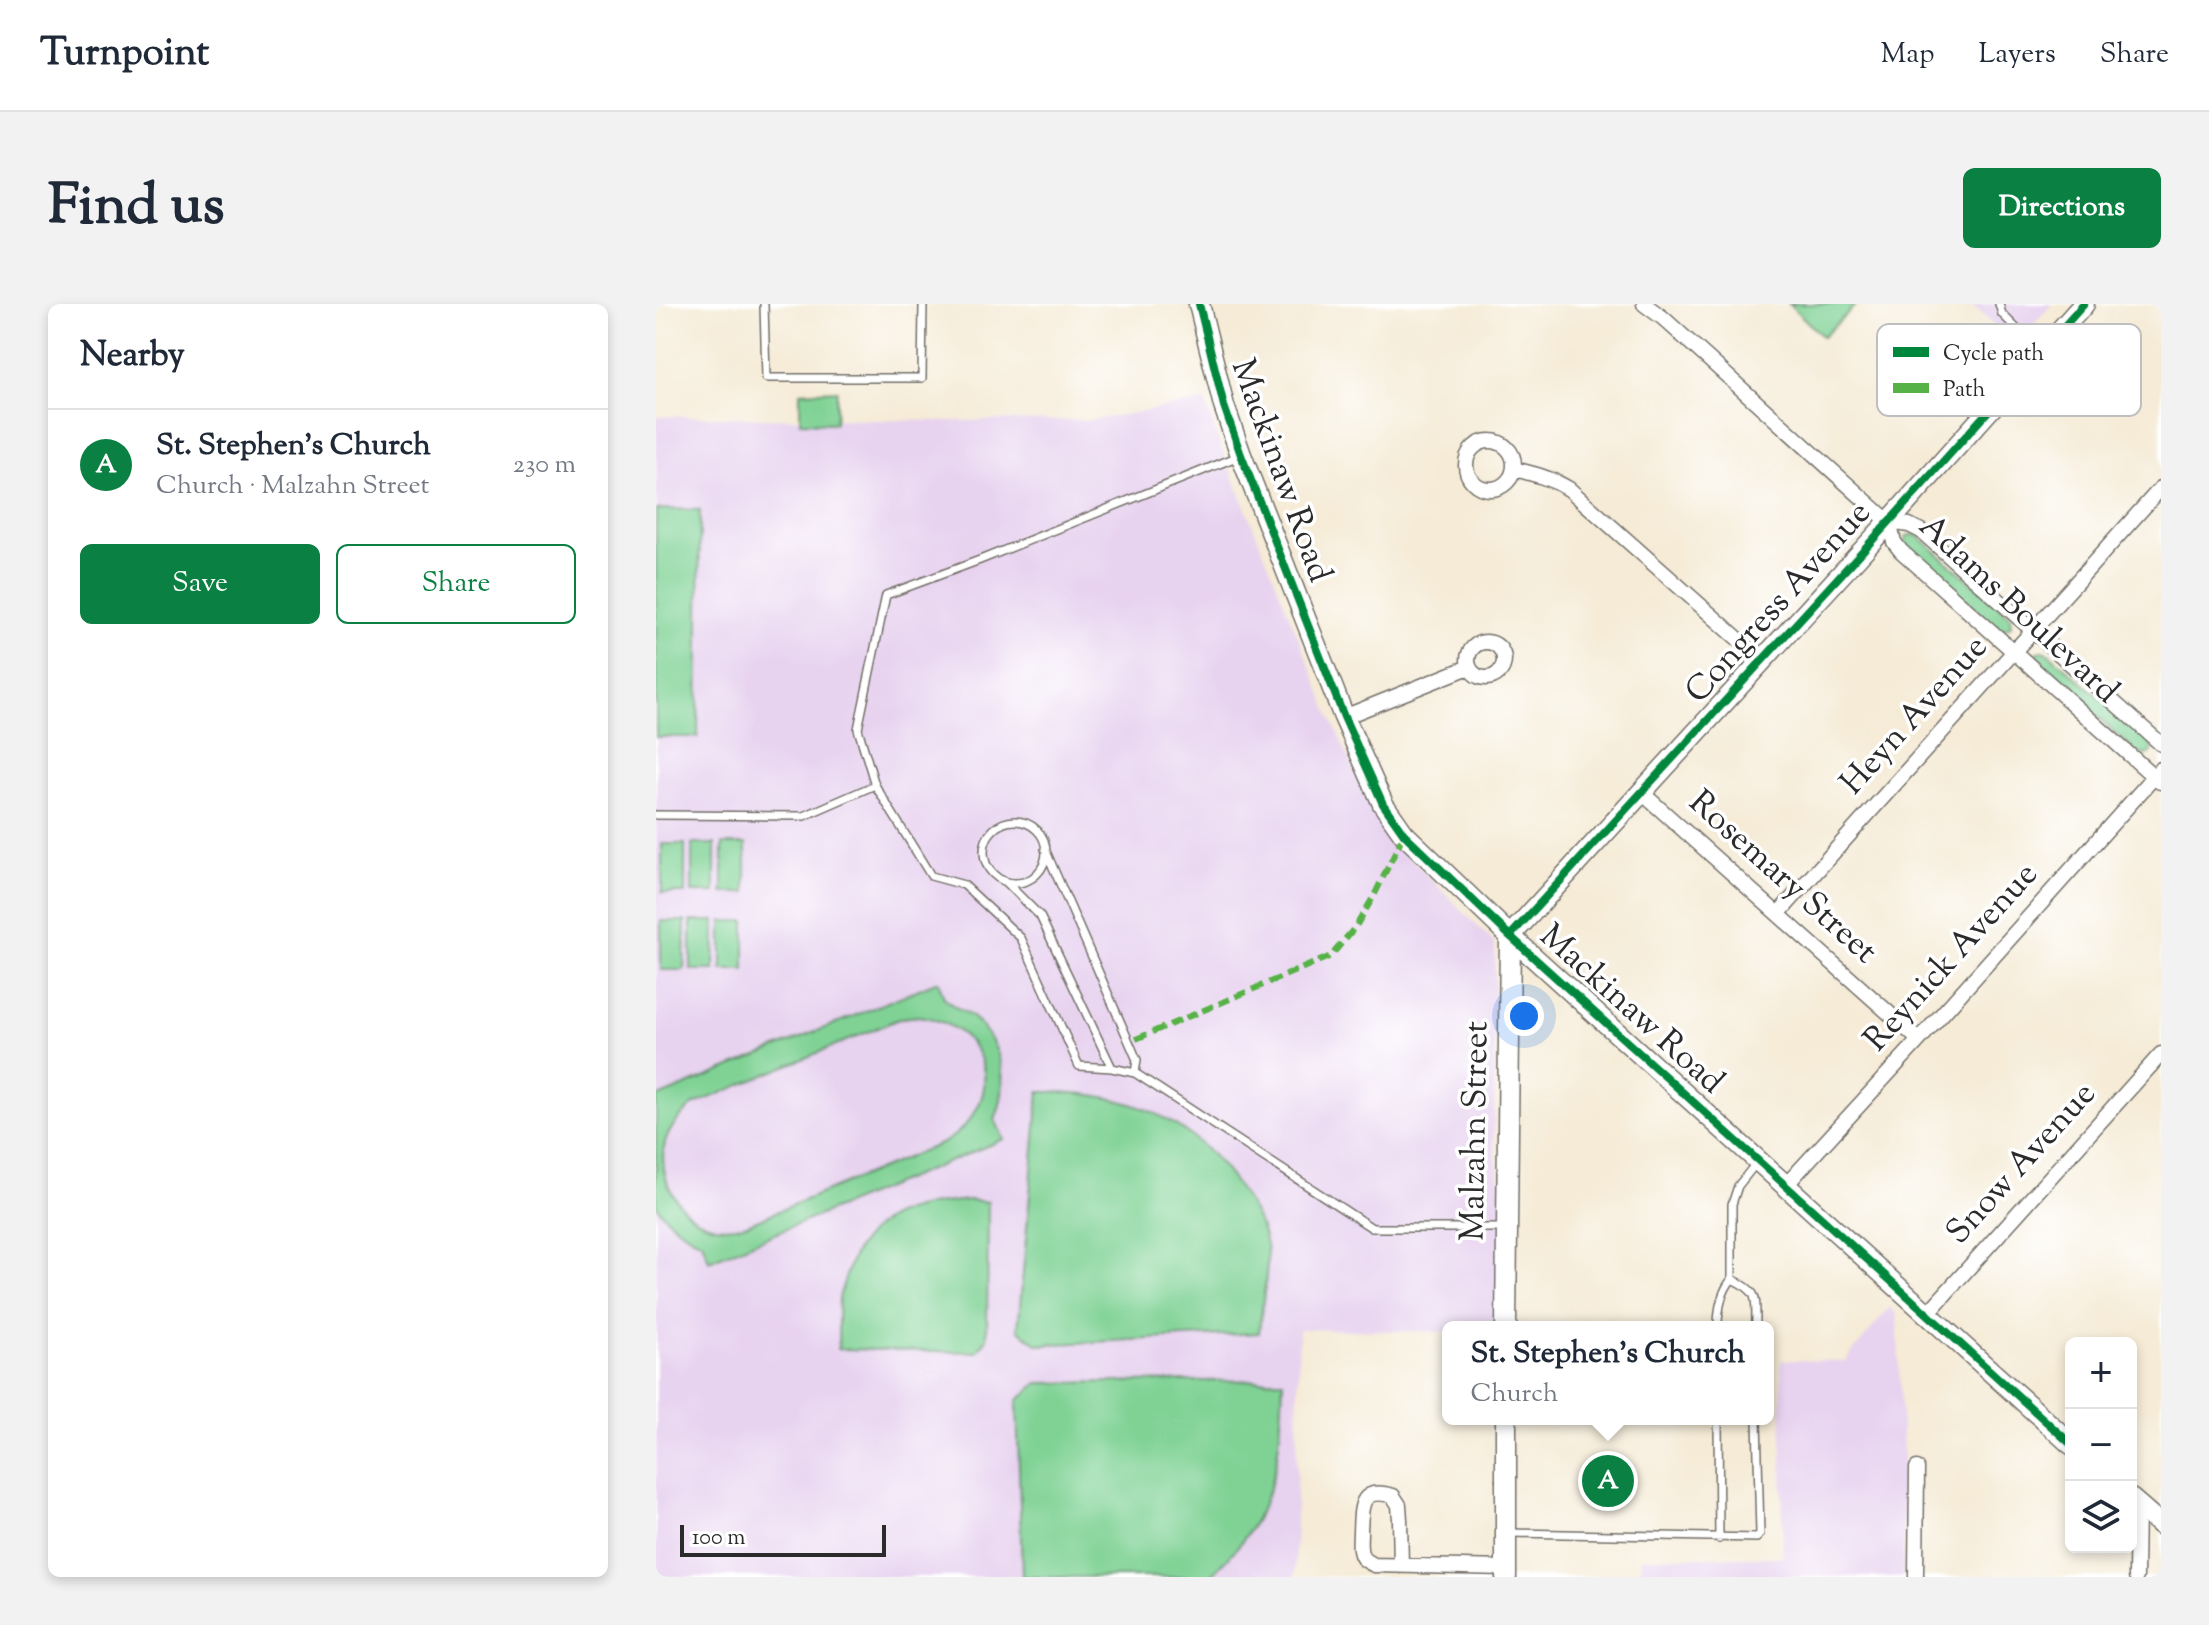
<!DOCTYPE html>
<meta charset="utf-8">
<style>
:root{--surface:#fff;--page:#f2f2f3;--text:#1f2937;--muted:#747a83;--line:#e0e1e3;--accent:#0b8043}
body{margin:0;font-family:"Sorts Mill Goudy",serif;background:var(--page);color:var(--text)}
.controls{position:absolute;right:24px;bottom:24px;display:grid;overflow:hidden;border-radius:12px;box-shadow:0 4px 12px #0003}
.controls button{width:72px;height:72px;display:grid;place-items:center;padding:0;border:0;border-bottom:2px solid var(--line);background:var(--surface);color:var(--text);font:40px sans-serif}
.scale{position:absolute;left:24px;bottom:20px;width:206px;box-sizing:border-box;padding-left:8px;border:4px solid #2b2b2b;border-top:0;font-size:22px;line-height:28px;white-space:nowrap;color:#2b2b2b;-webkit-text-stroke:6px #fff;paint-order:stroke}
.you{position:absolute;left:868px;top:712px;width:28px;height:28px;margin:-20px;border:6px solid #fff;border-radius:50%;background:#1a73e8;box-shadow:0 0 0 12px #1a73e833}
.badge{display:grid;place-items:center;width:52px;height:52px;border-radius:50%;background:var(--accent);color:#fff;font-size:26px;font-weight:700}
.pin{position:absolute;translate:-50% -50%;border:4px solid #fff;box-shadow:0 2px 8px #0006}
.popup{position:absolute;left:786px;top:1017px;width:332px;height:104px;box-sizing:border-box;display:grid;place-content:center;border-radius:12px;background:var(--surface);filter:drop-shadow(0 2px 6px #0005);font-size:26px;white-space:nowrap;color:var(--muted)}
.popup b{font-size:30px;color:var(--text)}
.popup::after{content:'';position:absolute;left:50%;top:100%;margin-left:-16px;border:16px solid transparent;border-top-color:var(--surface)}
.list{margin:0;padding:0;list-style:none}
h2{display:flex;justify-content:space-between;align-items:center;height:104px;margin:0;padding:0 32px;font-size:34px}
h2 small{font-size:26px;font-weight:400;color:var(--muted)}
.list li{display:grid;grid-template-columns:52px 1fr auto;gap:24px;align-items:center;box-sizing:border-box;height:112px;padding:0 32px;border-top:2px solid var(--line)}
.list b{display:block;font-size:30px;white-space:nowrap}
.list p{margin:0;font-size:26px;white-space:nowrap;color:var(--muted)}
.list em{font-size:26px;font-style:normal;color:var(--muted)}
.actions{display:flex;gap:16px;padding:24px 32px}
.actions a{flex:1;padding:18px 0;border:2px solid var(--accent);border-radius:12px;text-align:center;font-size:28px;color:var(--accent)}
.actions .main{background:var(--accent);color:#fff}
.icon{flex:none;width:44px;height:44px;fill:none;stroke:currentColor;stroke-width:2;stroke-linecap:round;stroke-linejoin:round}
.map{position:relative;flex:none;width:1505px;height:1273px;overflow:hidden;border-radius:12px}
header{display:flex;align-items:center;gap:48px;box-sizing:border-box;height:112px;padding:0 40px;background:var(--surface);border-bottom:2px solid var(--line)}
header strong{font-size:38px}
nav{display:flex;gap:44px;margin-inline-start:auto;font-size:28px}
.intro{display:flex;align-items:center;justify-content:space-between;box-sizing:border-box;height:192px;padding:0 48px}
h1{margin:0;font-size:56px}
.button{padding:20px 36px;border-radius:12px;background:var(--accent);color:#fff;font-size:28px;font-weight:700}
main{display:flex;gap:48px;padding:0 48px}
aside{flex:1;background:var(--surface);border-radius:12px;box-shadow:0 4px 12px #0003}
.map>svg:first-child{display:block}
</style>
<header>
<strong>Turnpoint</strong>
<nav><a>Map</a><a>Layers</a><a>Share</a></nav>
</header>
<div class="intro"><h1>Find us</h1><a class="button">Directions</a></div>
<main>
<aside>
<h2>Nearby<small></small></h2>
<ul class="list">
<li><span class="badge">A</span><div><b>St. Stephen's Church</b><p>Church · Malzahn Street</p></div><em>230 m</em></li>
</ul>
<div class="actions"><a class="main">Save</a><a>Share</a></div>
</aside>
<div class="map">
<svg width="1505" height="1273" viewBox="0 0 1505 1273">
<rect width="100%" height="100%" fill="#fff"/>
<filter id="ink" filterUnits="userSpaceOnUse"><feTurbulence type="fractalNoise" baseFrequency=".0125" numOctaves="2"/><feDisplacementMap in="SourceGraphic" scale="16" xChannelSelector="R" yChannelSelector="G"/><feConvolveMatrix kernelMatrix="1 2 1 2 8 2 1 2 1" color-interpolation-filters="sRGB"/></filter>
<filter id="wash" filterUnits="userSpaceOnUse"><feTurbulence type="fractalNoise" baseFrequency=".006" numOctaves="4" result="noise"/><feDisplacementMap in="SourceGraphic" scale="32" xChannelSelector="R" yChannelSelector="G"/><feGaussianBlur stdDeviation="1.8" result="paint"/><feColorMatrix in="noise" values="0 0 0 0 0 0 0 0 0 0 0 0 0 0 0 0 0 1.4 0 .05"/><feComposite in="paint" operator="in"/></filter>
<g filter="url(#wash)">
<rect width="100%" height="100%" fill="#f5ebd6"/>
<path fill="#e7d2ef" d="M1315,0h81l-36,40z
M549,97l14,41 114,281 39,87 21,31 102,103 -1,197 13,87 -1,99h-58v5l-149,-3 -4,248h-639v-1161l287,5 149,-1z
M1234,1003l7,8 6,142v120h-263l1,-20h142l-2,-197 64,1z"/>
<path fill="#7fd294" stroke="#557e60" stroke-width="2" fill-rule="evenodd" d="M1133,0h68l-34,33z
M181,86l-2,33 -35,-1v-30z
M0,205l44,1 -2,227h-42z
M1255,230l7,2 92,80 1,10 -9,4 -8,-4 -88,-79 -1,-9z
M1388,347l6,3 101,89 1,9 -5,3 -8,-1 -98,-88 -5,-9 2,-5z
M6,540h23v49h-23z
M36,540h23v49h-23z
M67,540h23v49h-23z
M5,617h24l-1,49h-23z
M35,617h24l-1,49h-23z
M66,617h23v49h-23z
M282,677c2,5 4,14 7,18 6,7 19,12 27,18 31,27 38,66 23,103l9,19 -295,122 -7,-19c-19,-8 -34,-20 -46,-37v-107zM264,712c74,13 87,86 25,126l-198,82c-10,2 -20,4 -31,2 -36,-6 -60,-48 -51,-83 5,-17 17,-29 30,-39l206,-86z
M383,788c88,-2 153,25 202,100 12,18 25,40 26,62 1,22 -6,56 -8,79l-221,12 -20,-16z
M313,896l19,2 -1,137 -10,13 -139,-3c1,-16 -1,-34 1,-50 1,-8 5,-16 7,-24 18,-61 66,-70 123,-75z
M627,1076c-3,85 -8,137 -74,197h-187l-5,-176 21,-18z"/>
</g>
<g filter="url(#ink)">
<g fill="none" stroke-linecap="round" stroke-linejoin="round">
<defs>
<path id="lane" d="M108,0l2,74h156l1,-74
M1343,0l3,10 36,36
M219,481l-17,-56 28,-134 94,-35 259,-104
M0,511l148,1 71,-31 56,91 33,9 57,53 58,128 33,2 23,5 237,155h133
M328 548a31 31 0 1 1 62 0a31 31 0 1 1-62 0Z
M389,545l92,211 -2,13
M350,578l34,34 72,152
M1076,975c29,14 23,18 24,48
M1062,1023c0,-17 3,-35 14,-48v-75l6,-18 19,-24
M1062,1115l1,120
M853,1229l248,5 3,-4 -3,-115"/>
<path id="street" d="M988,0l19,14 226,204
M810 161a24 24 0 1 1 48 0a24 24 0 1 1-48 0Z
M858,165c20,5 37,9 55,20l193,171
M1233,218l5,20 7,9 259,231
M1233,218l20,3 12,6 240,213
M812 356a18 18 0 1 1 36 0a18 18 0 1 1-36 0Z
M688,413l125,-50
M985,488l278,248
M1122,610l383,-426
M1130,881l133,-145 242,-271
M1272,1009l233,-259
M745,1262l-1,-46 -1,-15 -6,-9c-33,-10 -32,10 -33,36 0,8 -2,19 3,26 3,3 8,5 11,7l132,3
M1260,1273l1,-109
M1480,1273l1,-73"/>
<path id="secondary" d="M543,0l25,102 17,49 103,262 39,87 21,30 106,102 561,508
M854,632l379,-414 195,-218
M850,1023l4,-391
M850,1115v158
M1475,1195l30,26"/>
</defs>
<use href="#lane" stroke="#726e67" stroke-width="10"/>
<use href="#street" stroke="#726e67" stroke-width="17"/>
<use href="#secondary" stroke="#726e67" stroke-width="23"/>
<use href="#lane" stroke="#fff" stroke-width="7"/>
<use href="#street" stroke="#fff" stroke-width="14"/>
<use href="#secondary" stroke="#fff" stroke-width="20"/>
<path stroke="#56b246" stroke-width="6" stroke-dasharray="12 6" stroke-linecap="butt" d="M480,735l195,-83 25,-30 18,-30 30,-62"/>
<defs>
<path id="cycleway" d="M543,0l25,102 17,49 103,262 39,87 21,30 106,102 561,508
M854,632l379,-414 195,-218"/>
</defs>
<use href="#cycleway" stroke="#fff" stroke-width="13"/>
<use href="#cycleway" stroke="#00873e" stroke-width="8"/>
</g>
</g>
<g text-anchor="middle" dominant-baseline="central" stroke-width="7" stroke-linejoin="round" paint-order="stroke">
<g font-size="34" fill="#2b2b2b" stroke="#fff">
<text transform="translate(624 167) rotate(70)">Mackinaw Road</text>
<text transform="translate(1123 299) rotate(-48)">Congress Avenue</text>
<text transform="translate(1362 306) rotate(43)">Adams Boulevard</text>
<text transform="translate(1259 412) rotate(-48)">Heyn Avenue</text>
<text transform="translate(1126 574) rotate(42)">Rosemary Street</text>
<text transform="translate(1296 654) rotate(-48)">Reynick Avenue</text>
<text transform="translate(975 706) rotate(42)">Mackinaw Road</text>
<text transform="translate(820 827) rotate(-89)">Malzahn Street</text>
<text transform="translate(1366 860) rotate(-48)">Snow Avenue</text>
</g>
</g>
<rect x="1221" y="20" width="264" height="92" rx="12" fill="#fff" stroke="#bfbfbf" stroke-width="2"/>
<rect x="1237" y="43" width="36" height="10" fill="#00873e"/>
<rect x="1237" y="79" width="36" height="10" fill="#56b246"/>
<g font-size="22" fill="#2b2b2b">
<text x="1287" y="56">Cycle path</text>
<text x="1287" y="92">Path</text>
</g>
</svg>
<div class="controls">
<button>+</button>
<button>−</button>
<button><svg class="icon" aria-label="layers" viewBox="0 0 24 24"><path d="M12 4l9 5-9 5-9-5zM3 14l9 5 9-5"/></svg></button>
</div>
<div class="scale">100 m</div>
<div class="you"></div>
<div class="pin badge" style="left:952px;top:1177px">A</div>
<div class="popup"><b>St. Stephen's Church</b>Church</div>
</div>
</main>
